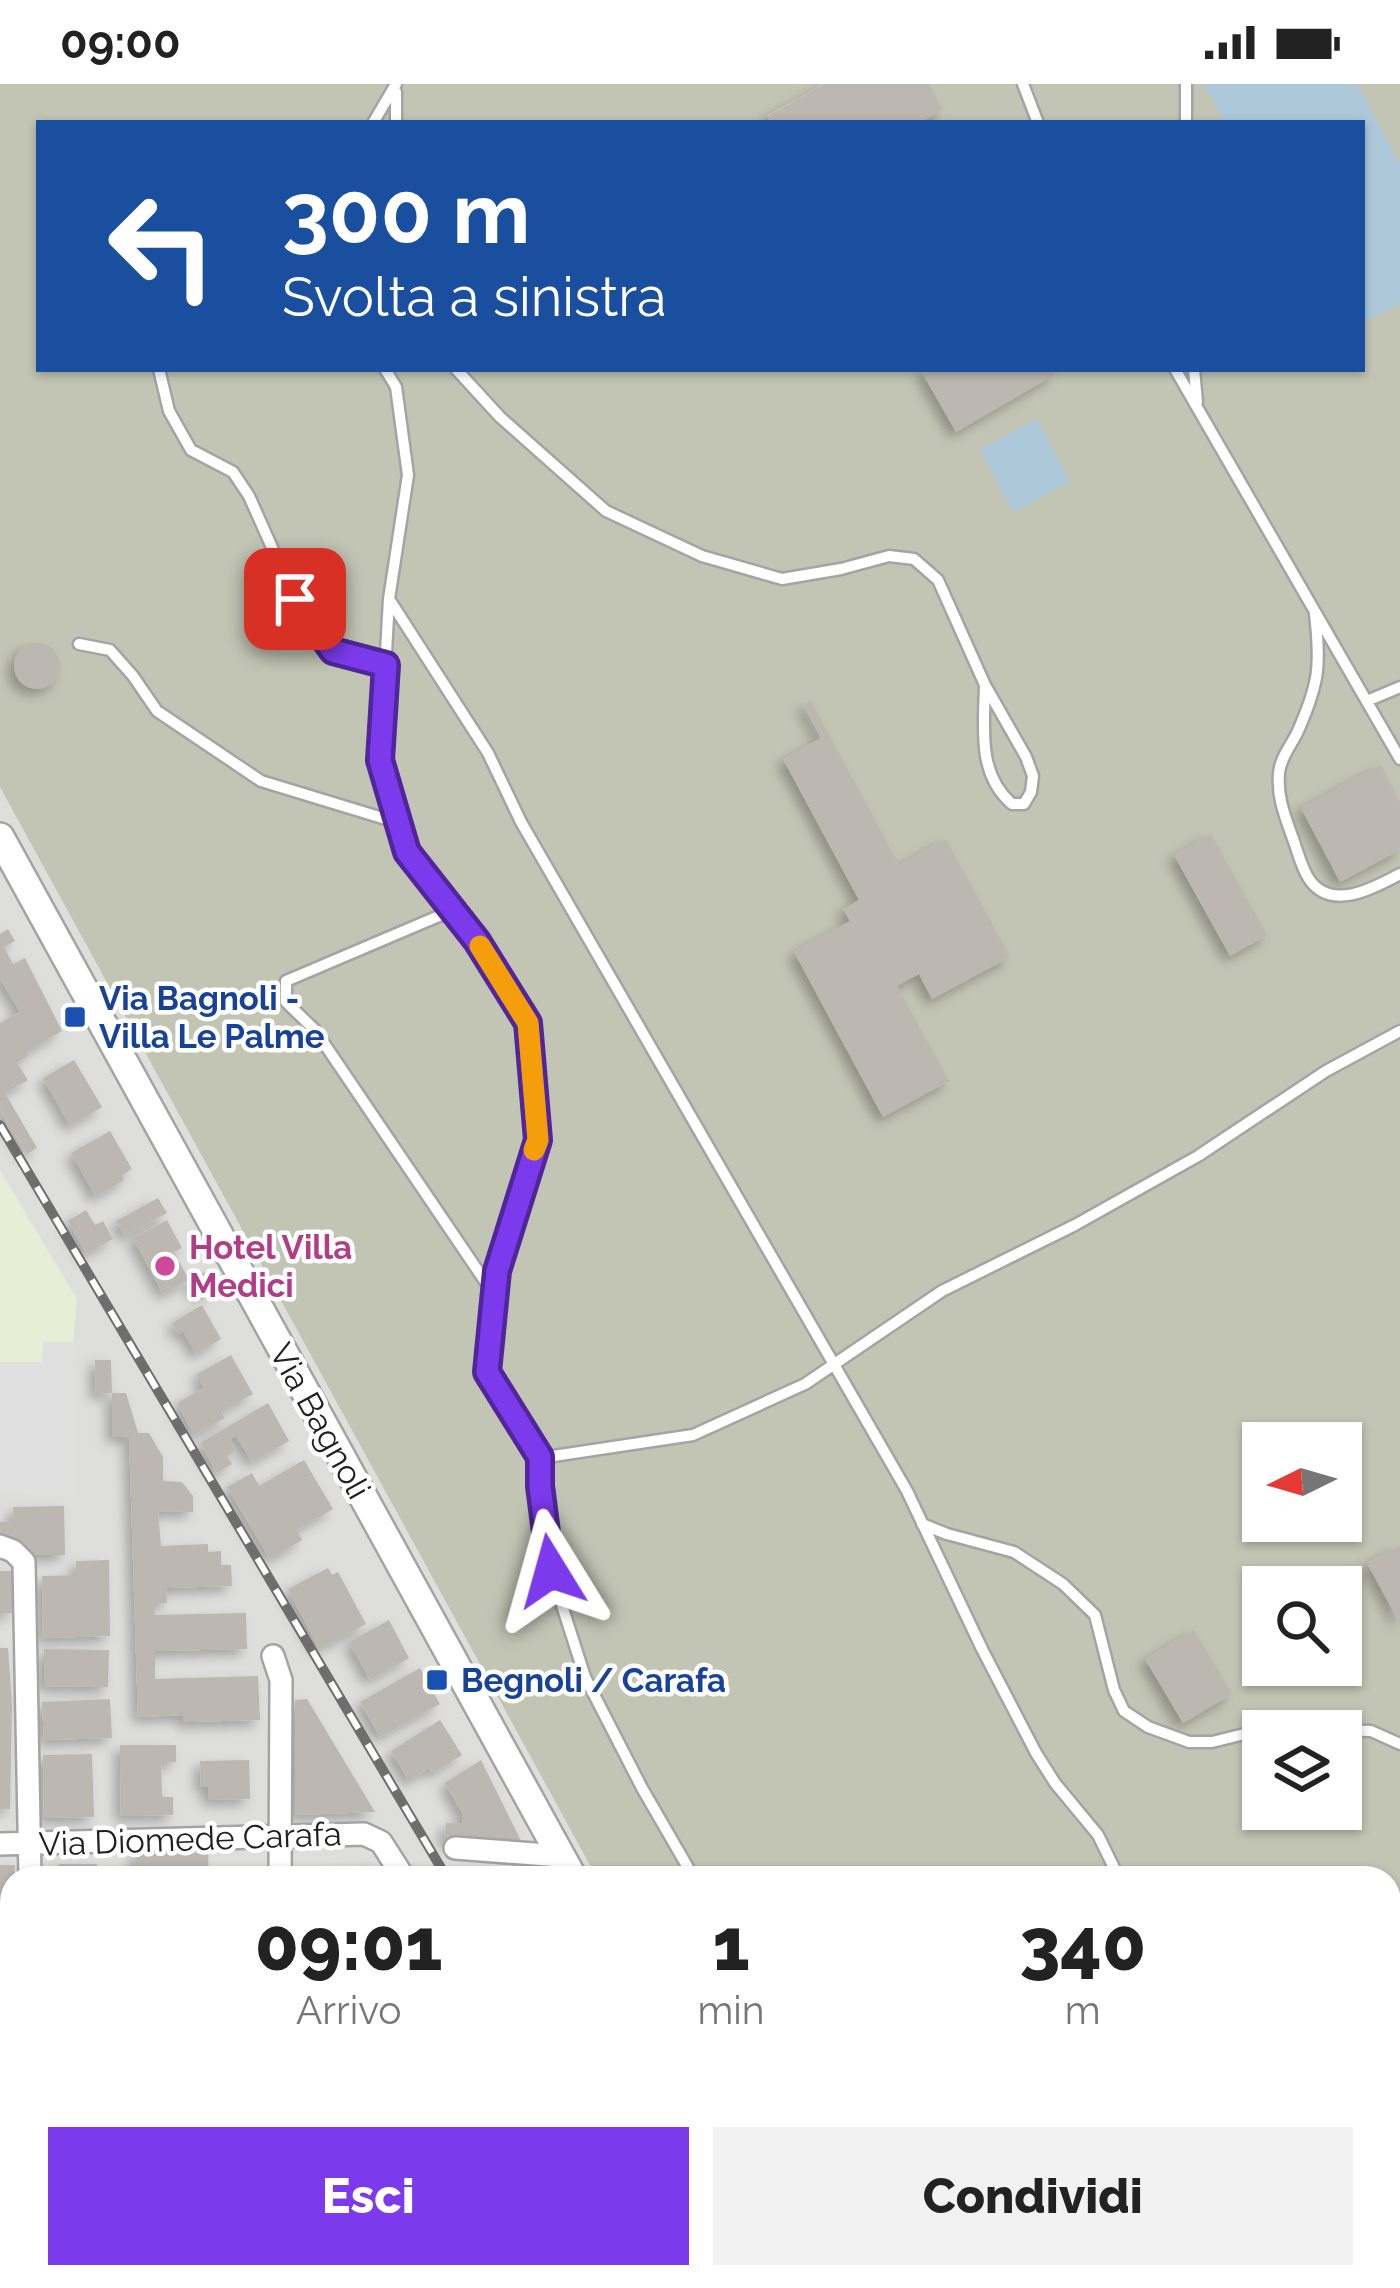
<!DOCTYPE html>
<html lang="it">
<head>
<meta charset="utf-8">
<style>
	:root { --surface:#fff; --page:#f2f2f2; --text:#222; --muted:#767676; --accent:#7c3aed }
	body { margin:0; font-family:Raleway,sans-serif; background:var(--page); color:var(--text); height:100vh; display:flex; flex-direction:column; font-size:45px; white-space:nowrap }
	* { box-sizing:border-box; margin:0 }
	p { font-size:39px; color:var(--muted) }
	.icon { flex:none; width:66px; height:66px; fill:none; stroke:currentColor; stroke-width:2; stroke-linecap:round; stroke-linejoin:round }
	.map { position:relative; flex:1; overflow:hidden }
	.details { position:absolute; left:0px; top:1782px; width:1401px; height:423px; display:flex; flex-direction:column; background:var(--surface); border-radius:36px 36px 0 0; box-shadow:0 3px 9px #0004 }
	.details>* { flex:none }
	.hud { position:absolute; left:36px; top:36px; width:1329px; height:252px; border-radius:0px; box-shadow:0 3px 9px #0004; background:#1a4fa0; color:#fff; overflow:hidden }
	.needle { width:78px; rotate:265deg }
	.fabs { position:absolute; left:1242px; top:1338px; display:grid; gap:24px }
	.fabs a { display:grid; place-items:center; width:120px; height:120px; border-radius:0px; background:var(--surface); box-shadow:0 3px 9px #0004; font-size:60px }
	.pin { position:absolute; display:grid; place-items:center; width:102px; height:102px; color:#fff; margin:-51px; border-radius:24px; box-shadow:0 6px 18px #0006 }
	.me { position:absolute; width:132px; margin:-66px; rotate:352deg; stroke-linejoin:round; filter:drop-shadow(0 0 9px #0008) }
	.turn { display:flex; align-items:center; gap:42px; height:252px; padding:0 48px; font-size:54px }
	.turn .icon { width:156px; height:156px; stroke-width:2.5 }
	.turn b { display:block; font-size:84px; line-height:102px }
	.eta { display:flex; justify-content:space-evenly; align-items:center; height:204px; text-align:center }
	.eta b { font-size:72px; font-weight:800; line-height:84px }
	.button { display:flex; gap:24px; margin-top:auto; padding:24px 48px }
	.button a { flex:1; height:138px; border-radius:0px; background:var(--accent); color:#fff; font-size:48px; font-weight:800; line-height:138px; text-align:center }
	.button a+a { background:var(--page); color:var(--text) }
	.status { display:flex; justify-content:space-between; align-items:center; height:84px; padding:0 60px; background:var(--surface); direction:ltr }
	.status svg { height:33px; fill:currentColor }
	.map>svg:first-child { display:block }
	.residential { fill:#dededd }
	.construction { fill:#c2c4b4; fill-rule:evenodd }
	.farmland { fill:#e8edd5 }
	.parking { fill:#e0e0e0 }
	.water { fill:#adc9d9 }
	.building { fill:#bdb7b1; filter:url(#shadow) }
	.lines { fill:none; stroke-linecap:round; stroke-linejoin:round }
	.service-casing { stroke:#a4a4a4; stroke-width:15 }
	.minor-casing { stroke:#a4a4a4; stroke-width:26 }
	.tertiary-casing { stroke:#a4a4a4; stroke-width:32 }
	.service { stroke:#fff; stroke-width:10 }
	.minor { stroke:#fff; stroke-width:21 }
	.tertiary { stroke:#fff; stroke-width:27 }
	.rail-casing { stroke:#6e6e6e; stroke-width:10 }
	.rail { stroke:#fff; stroke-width:6; stroke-dasharray:18; stroke-linecap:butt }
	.route-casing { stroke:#51269a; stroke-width:30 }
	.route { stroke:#7c3aed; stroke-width:21 }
	.slow { stroke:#f59e0b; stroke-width:21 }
	.transit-dot { fill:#1a4fb4; stroke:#fff; stroke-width:4.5 }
	.hotel-dot { fill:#d1479c; stroke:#fff; stroke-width:4.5 }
	.labels { text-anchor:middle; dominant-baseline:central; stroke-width:9; stroke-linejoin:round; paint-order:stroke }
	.transit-label { font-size:33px; font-weight:bold; fill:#164399; stroke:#fff; text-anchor:start }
	.hotel-label { font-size:33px; font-weight:bold; fill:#b23c85; stroke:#fff; text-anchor:start }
	.street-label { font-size:33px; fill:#202020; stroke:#fff }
</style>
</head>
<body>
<div class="status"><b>09:00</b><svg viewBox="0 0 49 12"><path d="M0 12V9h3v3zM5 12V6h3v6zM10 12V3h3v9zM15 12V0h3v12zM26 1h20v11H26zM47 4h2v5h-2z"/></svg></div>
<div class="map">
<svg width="1400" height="2204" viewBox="0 0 1400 2204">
	<defs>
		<filter id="shadow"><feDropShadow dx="-6" dy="6" stdDeviation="6" flood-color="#0004"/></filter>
	</defs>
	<rect width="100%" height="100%" fill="#f0eee8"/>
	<!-- residential -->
	<path class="residential" d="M 0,698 L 601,1794 L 12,1794 L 12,2193 L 819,2193 L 825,2204 L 0,2204 Z"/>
	<!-- construction -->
	<path class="construction" d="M 0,0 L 824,0 L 768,31 L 771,39 L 39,39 L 39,285 L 1362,285 L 1362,39 L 920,39 L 929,0 L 1400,0 L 1400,2204 L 821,2204 L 814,2193 L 1389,2193 L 1389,1794 L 597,1794 L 0,703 ZM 1263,1359 L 1341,1359 L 1341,1437 L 1263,1437 ZM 1263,1503 L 1341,1503 L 1341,1581 L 1263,1581 ZM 1263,1647 L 1341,1647 L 1341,1725 L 1263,1725 Z"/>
	<!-- farmland -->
	<path class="farmland" d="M 0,1086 L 77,1215 L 73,1258 L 43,1258 L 42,1278 L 0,1278 Z"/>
	<!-- parking -->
	<path class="parking" d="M 43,1258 L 73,1258 L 73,1410 L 0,1409 L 0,1278 L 42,1278 Z"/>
	<!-- water -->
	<path class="water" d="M 1204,0 L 1357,0 L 1400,80 L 1400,219 L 1362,240 L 1362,39 L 1225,39 Z
		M 1037,335 L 1070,398 L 1013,428 L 980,365 Z"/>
	<!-- building -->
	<path class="building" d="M 824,0 L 929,0 L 943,26 L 920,39 L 771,39 L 767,32 Z
		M 920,285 L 1053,285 L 1056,290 L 956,348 Z
		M14 582a23 23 0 1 1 46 0a23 23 0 1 1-46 0Z
		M 811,617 L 899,781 L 946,755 L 1010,873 L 932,915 L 919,890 L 897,902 L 949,997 L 883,1033 L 794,868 L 850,837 L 843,825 L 859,816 L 783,675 L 821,654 L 803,621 Z
		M 1381,681 L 1400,718 L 1400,766 L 1340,798 L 1301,724 Z
		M 1211,750 L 1267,851 L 1230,872 L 1174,771 Z
		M 8,845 L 15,857 L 4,863 L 13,880 L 25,874 L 62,947 L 27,968 L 28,972 L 17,979 L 28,996 L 5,1009 L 37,1064 L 27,1070 L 0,1025 L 0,939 L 20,928 L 0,895 L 0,850 Z
		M 74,976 L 102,1023 L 70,1042 L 43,994 Z
		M 110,1047 L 132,1085 L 122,1091 L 124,1096 L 96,1113 L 71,1069 Z
		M 158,1114 L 167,1129 L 125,1152 L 116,1137 Z
		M 86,1126 L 95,1141 L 103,1137 L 113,1155 L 86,1170 L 68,1137 Z
		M 167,1136 L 182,1164 L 174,1168 L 189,1196 L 163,1210 L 133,1154 Z
		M 209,1186 L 217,1202 L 198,1213 L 189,1197 Z
		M 202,1221 L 221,1255 L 196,1270 L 183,1247 L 178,1250 L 172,1239 Z
		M 231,1271 L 253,1310 L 221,1328 L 225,1334 L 194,1351 L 177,1319 L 204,1304 L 197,1290 Z
		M 95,1276 L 111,1276 L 112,1309 L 96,1310 Z
		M 112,1309 L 126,1309 L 138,1349 L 149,1349 L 163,1373 L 163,1397 L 182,1398 L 193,1412 L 193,1428 L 158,1427 L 161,1462 L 208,1460 L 208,1468 L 221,1467 L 221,1481 L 231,1481 L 232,1502 L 166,1504 L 167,1519 L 154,1520 L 154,1531 L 246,1529 L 247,1565 L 155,1567 L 155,1595 L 258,1592 L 260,1636 L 183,1638 L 183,1631 L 138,1633 L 129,1352 L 112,1353 Z
		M 268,1319 L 289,1357 L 252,1378 L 236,1352 L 230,1355 L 236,1366 L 227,1372 L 232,1380 L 217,1389 L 200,1359 Z
		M 304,1376 L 333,1425 L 297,1446 L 302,1456 L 270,1475 L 227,1403 L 252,1389 L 259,1402 Z
		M 64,1422 L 65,1471 L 22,1471 L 21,1460 L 6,1460 L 6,1452 L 0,1452 L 0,1438 L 14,1437 L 13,1423 Z
		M 1400,1461 L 1400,1540 L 1367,1479 Z
		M 109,1476 L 110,1552 L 43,1554 L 42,1492 L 76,1491 L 76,1477 Z
		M 328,1484 L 332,1491 L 338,1488 L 366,1540 L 319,1565 L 288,1505 Z
		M 0,1487 L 12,1487 L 12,1529 L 0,1529 Z
		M 389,1536 L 409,1574 L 370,1596 L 349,1558 Z
		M 1194,1546 L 1232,1610 L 1183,1639 L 1145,1575 Z
		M 0,1564 L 8,1564 L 12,1620 L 10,1725 L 0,1725 Z
		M 44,1565 L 109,1566 L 108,1603 L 44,1602 Z
		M 420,1584 L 440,1620 L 380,1653 L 360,1618 Z
		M 110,1615 L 112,1654 L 44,1656 L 42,1618 Z
		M 307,1615 L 375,1728 L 295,1731 L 295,1616 Z
		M 440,1636 L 462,1671 L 433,1689 L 429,1684 L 409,1697 L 391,1667 Z
		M 120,1661 L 176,1661 L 176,1678 L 161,1679 L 162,1713 L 173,1713 L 173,1731 L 121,1732 Z
		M 92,1670 L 94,1733 L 44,1734 L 43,1671 Z
		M 249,1676 L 250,1715 L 208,1716 L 208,1702 L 201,1703 L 200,1677 Z
		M 481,1676 L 524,1763 L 444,1758 L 446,1739 L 462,1739 L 462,1729 L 445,1699 Z
		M 135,1768 L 208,1769 L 209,1794 L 134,1794 Z
		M 535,1779 L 543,1794 L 501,1794 L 498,1789 L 515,1780 L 520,1788 Z
		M 59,1780 L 97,1780 L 98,1794 L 59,1794 Z
		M 0,1781 L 15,1781 L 12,1826 L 0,1827 Z
		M 376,1782 L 387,1794 L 335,1794 L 335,1786 Z
		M 0,1836 L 12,1836 L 12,1888 L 0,1888 Z
		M 10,1909 L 11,1954 L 0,1954 L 0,1910 Z
		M 0,1975 L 10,1975 L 12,2012 L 0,2012 Z
		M 0,2057 L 8,2057 L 10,2120 L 0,2120 Z
		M 0,2159 L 12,2159 L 12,2191 L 0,2190 Z
		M 120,2193 L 225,2193 L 225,2204 L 120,2201 Z
		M 307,2193 L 427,2193 L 427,2204 L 308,2204 Z
		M 442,2193 L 486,2193 L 486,2204 L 442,2204 Z
		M 591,2193 L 739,2193 L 715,2204 L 592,2204 Z"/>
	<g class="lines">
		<defs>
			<path id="service" d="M 1023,0 L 1038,39
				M 1186,0 L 1186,39
				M 396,8 L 396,39
				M 373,39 L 396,0
				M 159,285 L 169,327 L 191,366 L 233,388 L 249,412 L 295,515 L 333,567 L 385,581
				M 385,285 L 396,303 L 408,391 L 389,515 L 380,676 L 407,768 L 477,857 L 528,939 L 538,1056 L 497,1187 L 487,1289 L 540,1374 L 693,1351 L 805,1300 L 942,1207 L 1075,1141 L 1198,1072 L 1326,987 L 1400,947
				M 456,285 L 500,333 L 606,427 L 702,472 L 782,495 L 841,485 L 889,472 L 914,475 L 938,496 L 985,601 L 1026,673 L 1033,692 L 1031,708 L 1024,720 L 1012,720 C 977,690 984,643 985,601
				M 1175,285 L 1400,675
				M 1194,285 L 1197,318
				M 391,518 L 488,669 L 521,738 L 907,1407 L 982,1565 L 1036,1669 L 1055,1699 L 1098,1751 L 1119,1794
				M 1315,530 C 1321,582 1319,599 1298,647 C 1292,660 1280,674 1279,689 C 1277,712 1284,730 1292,752 C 1297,765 1301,783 1309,795 C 1331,828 1374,804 1400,790
				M 79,560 L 110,566 L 133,592 L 157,627 L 261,697 L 399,739
				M 1367,617 L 1400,603
				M 453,826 L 286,897 L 286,918 L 315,946 L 495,1212
				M 540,1374 L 540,1403 L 551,1487 L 585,1593 L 642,1704 L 694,1794
				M 922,1440 L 947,1450 L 1014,1468 L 1063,1500 L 1095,1531 L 1114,1606 L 1124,1627 L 1148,1643 L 1189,1658 L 1212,1658 L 1269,1644 L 1371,1647 L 1400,1660
				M 1389,2103 L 1400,2117
				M 1389,2145 L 1400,2161
				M 920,2193 L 925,2204
				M 1361,2193 L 1373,2204"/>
			<path id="minor" d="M 0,1462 L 13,1467 L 24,1478 L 30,1794
				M 273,1572 L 281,1596 L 280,1794
				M 0,1760 L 364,1750 L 381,1758 L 404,1794
				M 455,1764 L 561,1772
				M 0,2030 L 12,2030
				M 0,2136 L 12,2135
				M 282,2193 L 282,2204
				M 510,2193 L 510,2204
				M 31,2204 L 31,2193"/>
			<path id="tertiary" d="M 0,753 L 573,1794
				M 788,2193 L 794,2204"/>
		</defs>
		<!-- service casing -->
		<use href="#service" class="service-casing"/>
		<!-- minor casing -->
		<use href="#minor" class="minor-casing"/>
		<!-- tertiary casing -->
		<use href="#tertiary" class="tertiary-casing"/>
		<!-- service -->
		<use href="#service" class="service"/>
		<!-- minor -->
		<use href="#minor" class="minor"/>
		<!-- tertiary -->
		<use href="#tertiary" class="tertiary"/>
		<defs>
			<path id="rail" d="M 0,1041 L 447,1794
				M 566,2193 L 567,2204"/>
		</defs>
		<!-- rail casing -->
		<use href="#rail" class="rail-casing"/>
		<!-- rail -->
		<use href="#rail" class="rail"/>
	</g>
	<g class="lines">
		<defs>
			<path id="route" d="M 295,515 L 333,567 L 386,581 L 380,676 L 407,768 L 477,857 L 528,939 L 538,1056 L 497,1187 L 487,1288 L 540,1373 L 540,1402 L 551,1487"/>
		</defs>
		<!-- route casing -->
		<use href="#route" class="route-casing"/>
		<!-- route -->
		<use href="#route" class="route"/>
		<!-- slow -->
		<path class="slow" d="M 480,862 L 528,939 L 538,1056 L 534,1066"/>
	</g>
	<!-- markers -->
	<g class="transit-dot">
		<rect x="63" y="921" width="24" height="24" rx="6"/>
		<rect x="425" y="1584" width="24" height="24" rx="6"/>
	</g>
	<circle class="hotel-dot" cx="165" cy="1182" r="12"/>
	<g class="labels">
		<!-- transit labels -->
		<g class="transit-label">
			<text x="99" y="914">Via Bagnoli -<tspan x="99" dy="38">Villa Le Palme</tspan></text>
			<text x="461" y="1596">Begnoli / Carafa</text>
		</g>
		<!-- hotel labels -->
		<g class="hotel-label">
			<text x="189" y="1163">Hotel Villa<tspan x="189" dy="38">Medici</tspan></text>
		</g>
		<!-- street labels -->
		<g class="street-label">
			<text transform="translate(320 1337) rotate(61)">Via Bagnoli</text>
			<text transform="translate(190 1755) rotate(-2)">Via Diomede Carafa</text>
		</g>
	</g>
</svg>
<div class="fabs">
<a><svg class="needle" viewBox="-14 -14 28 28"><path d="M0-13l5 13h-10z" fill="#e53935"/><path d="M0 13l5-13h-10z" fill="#767676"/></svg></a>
<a><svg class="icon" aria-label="search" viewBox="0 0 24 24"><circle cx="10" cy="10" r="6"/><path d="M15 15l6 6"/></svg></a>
<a><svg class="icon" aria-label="layers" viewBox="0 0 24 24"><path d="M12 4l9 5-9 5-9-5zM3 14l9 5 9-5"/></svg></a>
</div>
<div class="pin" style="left:295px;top:515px;background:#d93025"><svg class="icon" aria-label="arrive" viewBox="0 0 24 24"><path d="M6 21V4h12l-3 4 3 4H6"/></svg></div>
<svg class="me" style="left:551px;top:1487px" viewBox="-20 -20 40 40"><path d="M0-17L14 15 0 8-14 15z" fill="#7c3aed" stroke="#fff" stroke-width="4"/></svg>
<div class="hud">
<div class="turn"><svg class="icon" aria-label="left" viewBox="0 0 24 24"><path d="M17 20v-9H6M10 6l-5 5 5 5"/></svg><div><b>300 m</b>Svolta a sinistra</div></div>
</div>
<section class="details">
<div class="eta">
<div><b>09:01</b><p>Arrivo</p></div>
<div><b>1</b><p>min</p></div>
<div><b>340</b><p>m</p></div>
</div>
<div class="button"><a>Esci</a><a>Condividi</a></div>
</section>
</div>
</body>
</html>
